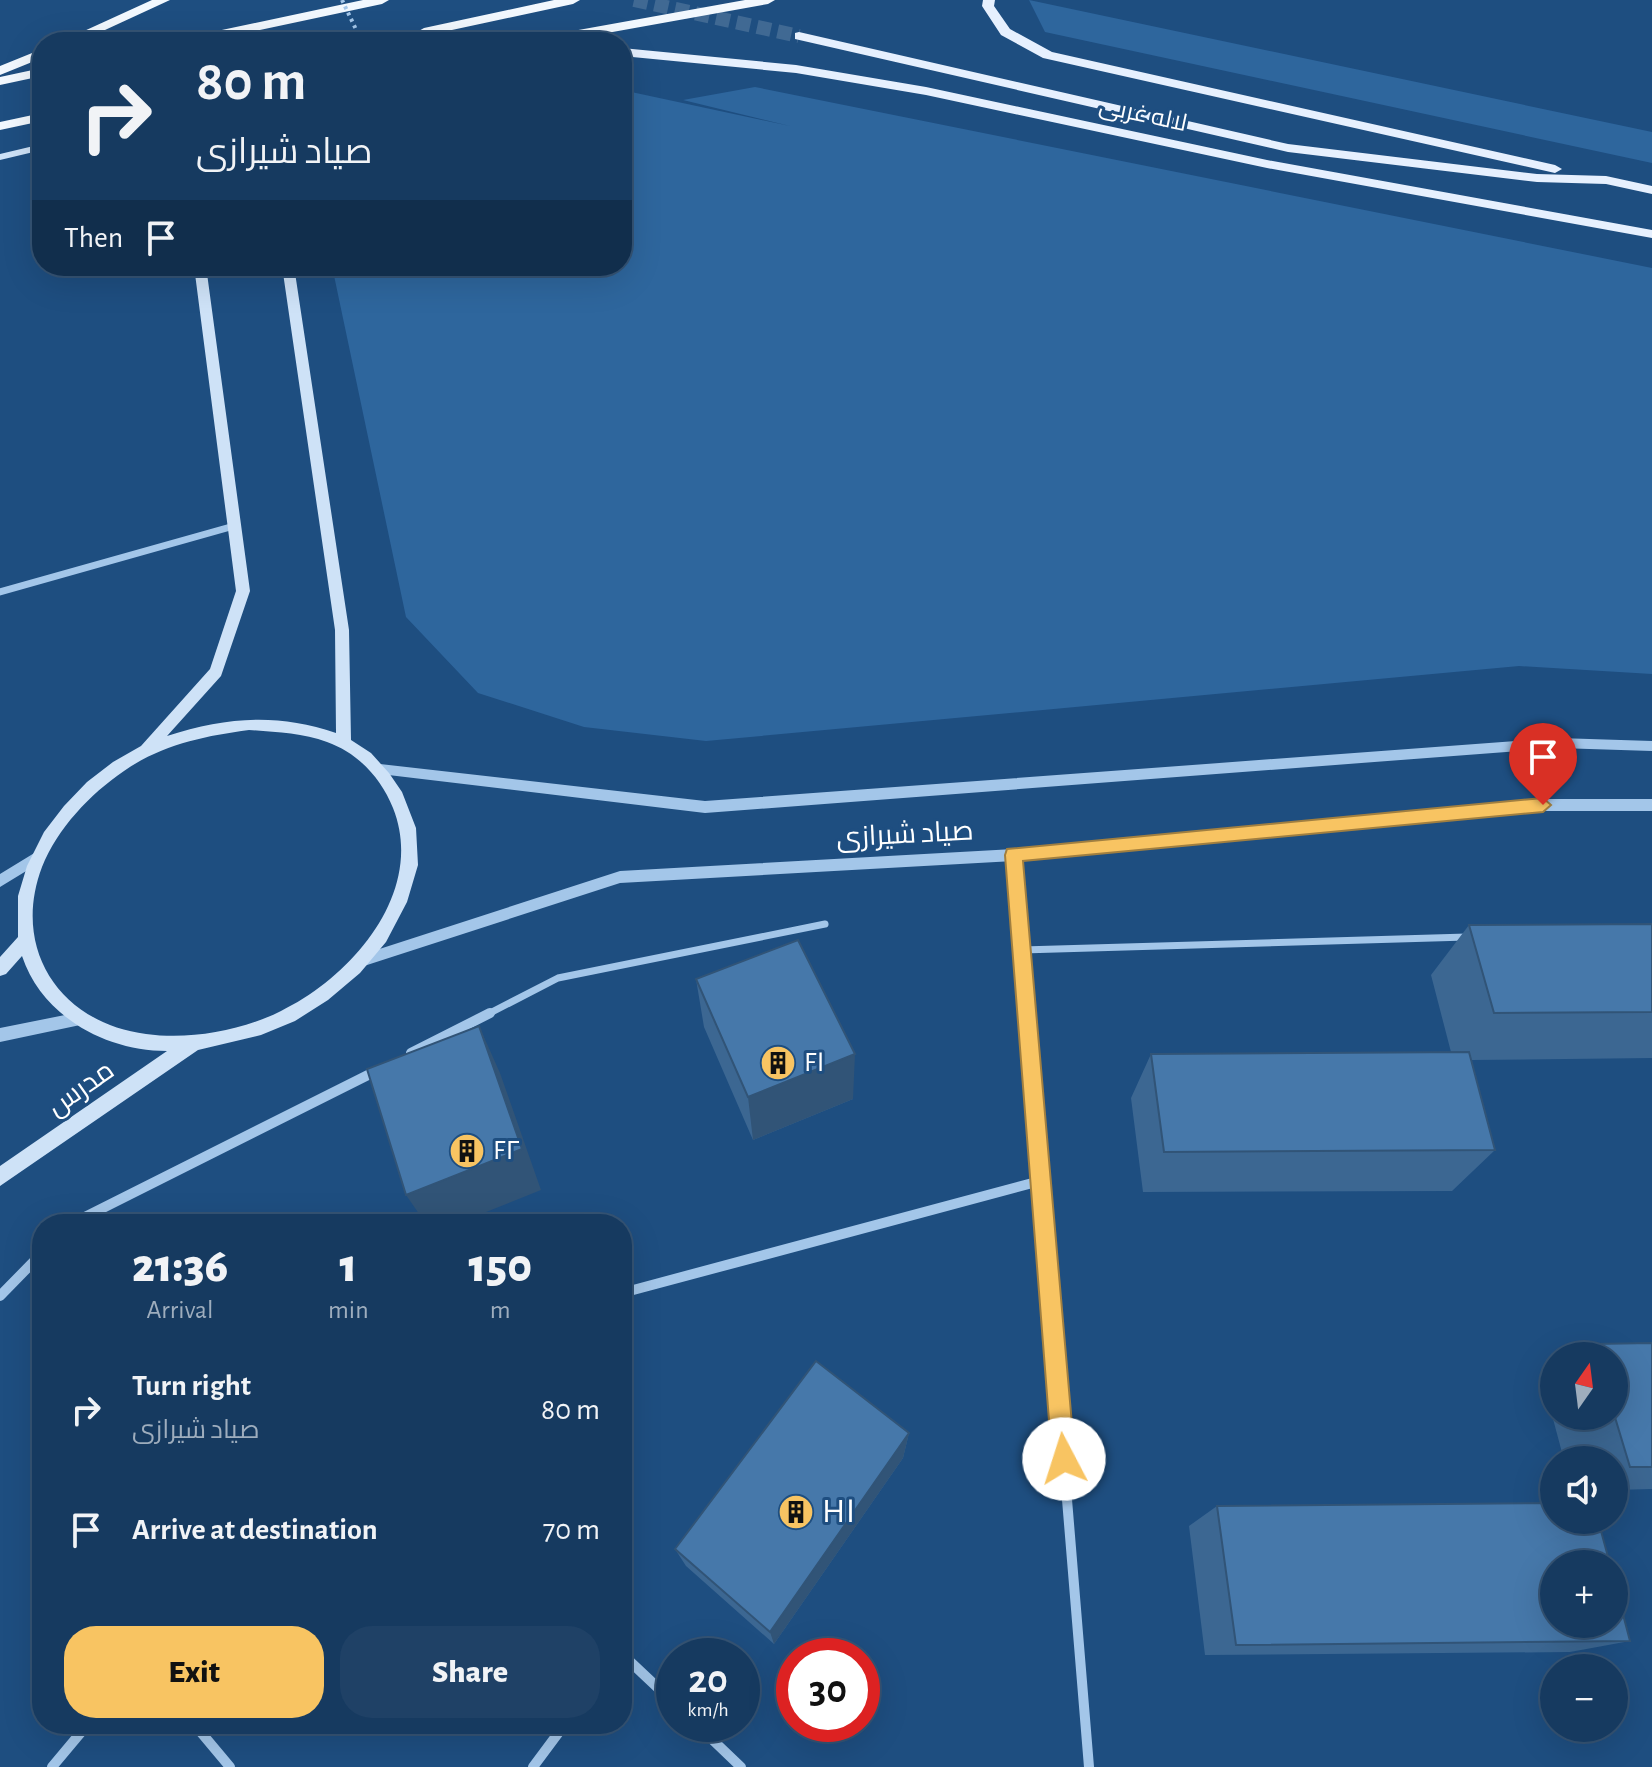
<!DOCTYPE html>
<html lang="en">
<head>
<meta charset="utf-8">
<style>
	:root { --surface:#163a60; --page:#1f4166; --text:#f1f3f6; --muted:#9eadbd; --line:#355475; --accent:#f8c462 }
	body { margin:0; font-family:"Alegreya Sans",Cairo,sans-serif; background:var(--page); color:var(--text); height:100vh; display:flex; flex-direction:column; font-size:30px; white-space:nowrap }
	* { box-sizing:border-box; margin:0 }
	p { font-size:26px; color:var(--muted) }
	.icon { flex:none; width:44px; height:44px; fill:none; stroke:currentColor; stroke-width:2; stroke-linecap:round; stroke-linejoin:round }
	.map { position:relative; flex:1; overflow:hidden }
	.details { position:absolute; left:32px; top:1214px; width:600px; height:520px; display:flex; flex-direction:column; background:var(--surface); border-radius:32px; box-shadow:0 8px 32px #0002,0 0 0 2px var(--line) }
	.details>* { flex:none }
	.banner { position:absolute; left:32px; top:32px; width:600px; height:244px; border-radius:32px; box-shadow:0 8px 32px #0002,0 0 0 2px var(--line); background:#163a60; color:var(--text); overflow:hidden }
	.needle { width:52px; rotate:14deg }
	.tools { position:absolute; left:1540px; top:1342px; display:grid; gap:16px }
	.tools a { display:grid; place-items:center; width:88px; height:88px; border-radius:50%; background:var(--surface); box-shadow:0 8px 32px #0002,0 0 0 2px var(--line); font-size:40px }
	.speed { position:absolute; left:656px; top:1638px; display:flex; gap:16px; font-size:40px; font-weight:700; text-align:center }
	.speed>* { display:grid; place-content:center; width:104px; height:104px; border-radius:50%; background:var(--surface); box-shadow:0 8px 32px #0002,0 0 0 2px var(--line); line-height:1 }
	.speed small { font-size:20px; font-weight:400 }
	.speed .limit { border:12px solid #d22; background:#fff; color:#111 }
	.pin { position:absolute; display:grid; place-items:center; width:68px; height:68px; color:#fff; margin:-82px -34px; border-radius:50% 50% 50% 0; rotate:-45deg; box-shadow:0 0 8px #0007 }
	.pin .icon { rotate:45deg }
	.me { position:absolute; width:88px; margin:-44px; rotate:355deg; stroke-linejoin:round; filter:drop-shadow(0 0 6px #0008) }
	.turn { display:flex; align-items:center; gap:28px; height:168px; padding:0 32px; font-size:36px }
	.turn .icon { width:104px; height:104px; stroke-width:2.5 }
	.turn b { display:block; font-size:56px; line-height:68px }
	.then { display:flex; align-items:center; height:76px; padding:0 32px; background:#0003; gap:16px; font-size:30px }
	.eta { display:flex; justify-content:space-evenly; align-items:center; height:136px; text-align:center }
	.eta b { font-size:48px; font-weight:800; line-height:56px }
	.cta { display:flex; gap:16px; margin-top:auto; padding:16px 32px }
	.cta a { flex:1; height:92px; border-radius:32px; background:var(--accent); color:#111; font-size:32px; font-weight:800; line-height:92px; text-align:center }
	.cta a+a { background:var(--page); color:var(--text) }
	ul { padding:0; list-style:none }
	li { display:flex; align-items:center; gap:24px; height:120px; padding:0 32px }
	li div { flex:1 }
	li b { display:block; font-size:30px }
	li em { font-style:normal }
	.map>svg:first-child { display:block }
	.green { fill:#2e669d }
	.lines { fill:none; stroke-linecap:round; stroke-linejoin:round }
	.primary-tunnel { stroke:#406993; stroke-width:14; stroke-dasharray:14 7; stroke-linecap:butt }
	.minor-far1 { stroke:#a3c6e9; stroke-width:7 }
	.minor { stroke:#a3c6e9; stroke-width:10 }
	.tertiary { fill:#a3c6e9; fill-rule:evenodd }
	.secondary { fill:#cee2f7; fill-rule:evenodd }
	.primary { fill:#e6f0fe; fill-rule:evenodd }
	.trunk { fill:#f2f8fe; fill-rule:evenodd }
	.path-bridge { stroke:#a3c6e9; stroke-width:4; stroke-dasharray:3 4; stroke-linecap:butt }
	.wall { fill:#3c6792 }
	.shaded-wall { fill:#315477 }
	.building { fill:#4678aa; stroke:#315477; stroke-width:2 }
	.route { fill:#f8c462; stroke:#a17f40; stroke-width:2 }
	.labels { text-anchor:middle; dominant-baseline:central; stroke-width:6; stroke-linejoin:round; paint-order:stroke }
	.far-street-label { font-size:24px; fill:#fff; stroke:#1e4e80 }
	.street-label { font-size:28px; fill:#fff; stroke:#1e4e80 }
	.poi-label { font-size:28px; fill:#fff; stroke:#1e4e80; text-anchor:start }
	.near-poi-label { font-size:34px; fill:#fff; stroke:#1e4e80; text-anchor:start }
</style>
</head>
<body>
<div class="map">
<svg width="1652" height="1767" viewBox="0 0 1652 1767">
	<rect width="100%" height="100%" fill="#1e4e80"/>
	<!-- green -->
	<path class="green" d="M 1029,0 L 1652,132 L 1652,163 L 1045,32 Z
		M 755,87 L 1652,268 L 1652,674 L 1519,666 L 706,741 L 584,727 L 478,693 L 406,617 L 332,266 L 622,266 L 622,90 L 790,126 L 683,100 Z"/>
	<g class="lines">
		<!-- primary-tunnel -->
		<path class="primary-tunnel" d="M 634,0 L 799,36"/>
		<!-- minor-far1 -->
		<path class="minor-far1" d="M 0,592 L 234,526
			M 1014,855 L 1027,1015
			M 1022,950 L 1467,937
			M 486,1015 L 558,978 L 825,924"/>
		<!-- minor -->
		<path class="minor" d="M 1027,1013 L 1089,1767
			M 411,1053 L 490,1013
			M 71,1224 L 378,1070
			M 622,1293 L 1040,1181
			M 0,1296 L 42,1253
			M 622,1654 L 674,1703
			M 194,1724 L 230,1767
			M 696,1724 L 741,1767
			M 52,1767 L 88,1724
			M 533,1767 L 565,1724"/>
		<!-- tertiary -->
		<path class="tertiary" d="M 1558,738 L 1652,741 L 1652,751 L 1558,748 L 705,813 L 380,774 L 373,769 L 380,764 L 705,801 Z
			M 1543,799 L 1652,799 L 1652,811 L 1543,811 L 1014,861 L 620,883 L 364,966 L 359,964 L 357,960 L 359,956 L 364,954 L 620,871 L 1014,849 Z
			M 36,852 L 41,854 L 43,858 L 41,862 L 0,887 L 0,874 Z
			M 80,1012 L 85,1014 L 87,1019 L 85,1024 L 0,1042 L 0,1028 Z"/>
		<!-- secondary -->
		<path class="secondary" d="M 42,144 L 42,150 L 0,160 L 0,154 Z
			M 194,266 L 206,266 L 250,591 L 221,676 L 167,736 C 226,717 277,713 336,733 L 335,630 L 282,266 L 294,266 L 349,630 L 351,740 L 371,753 L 389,773 L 402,792 L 416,828 L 418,865 L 407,902 L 386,942 L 360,973 L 328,1000 L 295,1021 L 261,1035 L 198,1050 L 0,1186 L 0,1166 L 167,1051 C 105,1051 42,1016 22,956 L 6,974 L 0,976 L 0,957 L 18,937 L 18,896 L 27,866 L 44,832 L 64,806 L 87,782 L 113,762 L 141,746 L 210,669 L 236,591 ZM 249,730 C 275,732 302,733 327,742 C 358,753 381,778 393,808 C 426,891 353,976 281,1011 C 241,1031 190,1040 146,1034 C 60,1023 11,949 42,867 C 57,829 90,794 124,771 C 161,745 204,736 249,730 Z"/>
		<!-- primary -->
		<path class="primary" d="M 983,0 L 995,0 L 994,6 L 1010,29 L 1052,52 L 1555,165 L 1562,169 L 1555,173 L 1043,58 L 1001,35 L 982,6 Z
			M 799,32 L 1288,144 L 1537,174 L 1606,176 L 1652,186 L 1652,194 L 1606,184 L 1537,182 L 1288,152 L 795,39 L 795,33 Z
			M 622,48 L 796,65 L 926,87 L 1267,160 L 1652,230 L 1652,238 L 1267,168 L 926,95 L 796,73 L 622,56 Z"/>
		<!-- trunk -->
		<path class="trunk" d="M 152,0 L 170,0 L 79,42 L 60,42 Z
			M 363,0 L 389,0 L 382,4 L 204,42 L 177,42 L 184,38 Z
			M 554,0 L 580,0 L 573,4 L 424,36 L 417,32 L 424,28 Z
			M 745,0 L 775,0 L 768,4 L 557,42 L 375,42 L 382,38 L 534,38 Z
			M 42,49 L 42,58 L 0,75 L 0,66 Z
			M 42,68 L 42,76 L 0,85 L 0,77 Z
			M 42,113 L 42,121 L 0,130 L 0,122 Z"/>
		<!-- path-bridge -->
		<path class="path-bridge" d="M 342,0 L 362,42"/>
	</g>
	<!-- wall -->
	<path class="wall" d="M 1652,924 L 1652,1058 L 1471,1060 L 1495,1150 L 1452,1191 L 1143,1192 L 1131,1098 L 1151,1054 L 1451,1052 L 1431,975 L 1469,925 Z
		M 696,979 L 853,1099 L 753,1140 L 704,1027 Z
		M 1652,1343 L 1652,1489 L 1614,1490 L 1614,1460 L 1564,1460 L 1541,1374 L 1554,1366 L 1554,1416 L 1614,1416 L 1614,1356 L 1572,1356 L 1593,1344 Z
		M 909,1433 L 903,1458 L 774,1644 L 686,1566 L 675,1549 Z
		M 1217,1506 L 1630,1641 L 1570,1652 L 1205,1655 L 1189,1526 Z"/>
	<!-- shaded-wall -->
	<path class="shaded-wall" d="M 479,1026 L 500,1073 L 541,1190 L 456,1224 L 426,1224 L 406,1195 Z
		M 855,1054 L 853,1099 L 753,1140 L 748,1097 Z
		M 909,1433 L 903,1458 L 774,1644 L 770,1632 Z
		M 330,1724 L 372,1724 L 367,1730 L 329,1726 Z"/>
	<!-- building -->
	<path class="building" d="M 1652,924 L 1652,1012 L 1494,1013 L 1469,925 Z
		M 798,940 L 855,1054 L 748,1097 L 696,979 Z
		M 479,1026 L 522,1149 L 406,1195 L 367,1069 Z
		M 1469,1052 L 1495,1150 L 1164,1152 L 1151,1054 Z
		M 1652,1343 L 1652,1467 L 1630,1467 L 1614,1414 L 1614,1356 L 1597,1356 L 1593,1344 Z
		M 816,1361 L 909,1433 L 770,1632 L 675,1549 Z
		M 1554,1503 L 1554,1520 L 1598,1520 L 1610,1564 L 1554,1564 L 1554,1624 L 1614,1624 L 1614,1580 L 1630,1641 L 1236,1645 L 1217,1506 Z"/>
	<!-- route -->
	<path class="route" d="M 1543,798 L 1551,805 L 1543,812 L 1023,861 L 1075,1459 L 1072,1467 L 1064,1470 L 1056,1467 L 1052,1459 L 1005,855 L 1007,849 Z"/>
	<!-- icons -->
	<defs>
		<symbol id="building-disc" viewBox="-11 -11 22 22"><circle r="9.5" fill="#f8c462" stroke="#1e4e80"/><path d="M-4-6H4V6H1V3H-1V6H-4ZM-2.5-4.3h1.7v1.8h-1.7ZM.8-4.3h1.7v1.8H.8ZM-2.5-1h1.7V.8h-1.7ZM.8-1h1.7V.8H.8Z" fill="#111"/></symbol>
	</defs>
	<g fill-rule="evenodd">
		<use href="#building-disc" x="758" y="1043" width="40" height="40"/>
		<use href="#building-disc" x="447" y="1131" width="40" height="40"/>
		<use href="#building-disc" x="776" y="1492" width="40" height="40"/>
	</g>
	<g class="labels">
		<!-- far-street labels -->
		<g class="far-street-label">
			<text transform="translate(1143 115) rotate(12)">لاله غربی</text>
		</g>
		<!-- street labels -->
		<g class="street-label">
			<text transform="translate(905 835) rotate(-3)">صیاد شیرازی</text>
			<text transform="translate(81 1089) rotate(-35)">مدرس</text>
		</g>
		<!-- poi labels -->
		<g class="poi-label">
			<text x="804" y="1063">F۱</text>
			<text x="493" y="1151">F۲</text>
		</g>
		<!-- near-poi labels -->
		<g class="near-poi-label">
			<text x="822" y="1512">H۱</text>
		</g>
	</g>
</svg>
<div class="tools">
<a><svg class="needle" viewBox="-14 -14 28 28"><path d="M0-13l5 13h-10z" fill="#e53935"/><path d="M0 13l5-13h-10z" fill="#9eadbd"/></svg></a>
<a><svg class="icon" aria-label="sound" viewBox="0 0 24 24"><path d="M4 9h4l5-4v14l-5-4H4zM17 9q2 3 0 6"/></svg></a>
<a>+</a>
<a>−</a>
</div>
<div class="speed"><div>20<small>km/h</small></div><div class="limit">30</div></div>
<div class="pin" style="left:1543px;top:805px;background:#d93025"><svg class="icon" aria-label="arrive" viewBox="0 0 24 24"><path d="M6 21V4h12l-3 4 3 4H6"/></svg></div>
<svg class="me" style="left:1064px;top:1459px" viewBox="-20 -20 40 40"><circle r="19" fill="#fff"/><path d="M0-13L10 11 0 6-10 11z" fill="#f8c462"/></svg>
<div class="banner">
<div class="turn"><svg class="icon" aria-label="right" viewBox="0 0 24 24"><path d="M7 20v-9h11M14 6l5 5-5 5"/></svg><div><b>80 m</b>صیاد شیرازی</div></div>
<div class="then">Then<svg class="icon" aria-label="arrive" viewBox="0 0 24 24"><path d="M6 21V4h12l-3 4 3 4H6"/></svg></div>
</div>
<section class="details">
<div class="eta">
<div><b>21:36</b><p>Arrival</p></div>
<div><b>1</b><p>min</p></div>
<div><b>150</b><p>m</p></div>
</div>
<ul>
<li><svg class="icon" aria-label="right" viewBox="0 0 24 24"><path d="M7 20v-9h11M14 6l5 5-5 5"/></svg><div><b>Turn right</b><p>صیاد شیرازی</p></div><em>80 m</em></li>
<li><svg class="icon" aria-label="arrive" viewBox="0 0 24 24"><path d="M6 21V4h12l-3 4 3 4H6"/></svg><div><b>Arrive at destination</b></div><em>70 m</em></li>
</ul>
<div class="cta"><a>Exit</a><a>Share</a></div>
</section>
</div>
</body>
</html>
